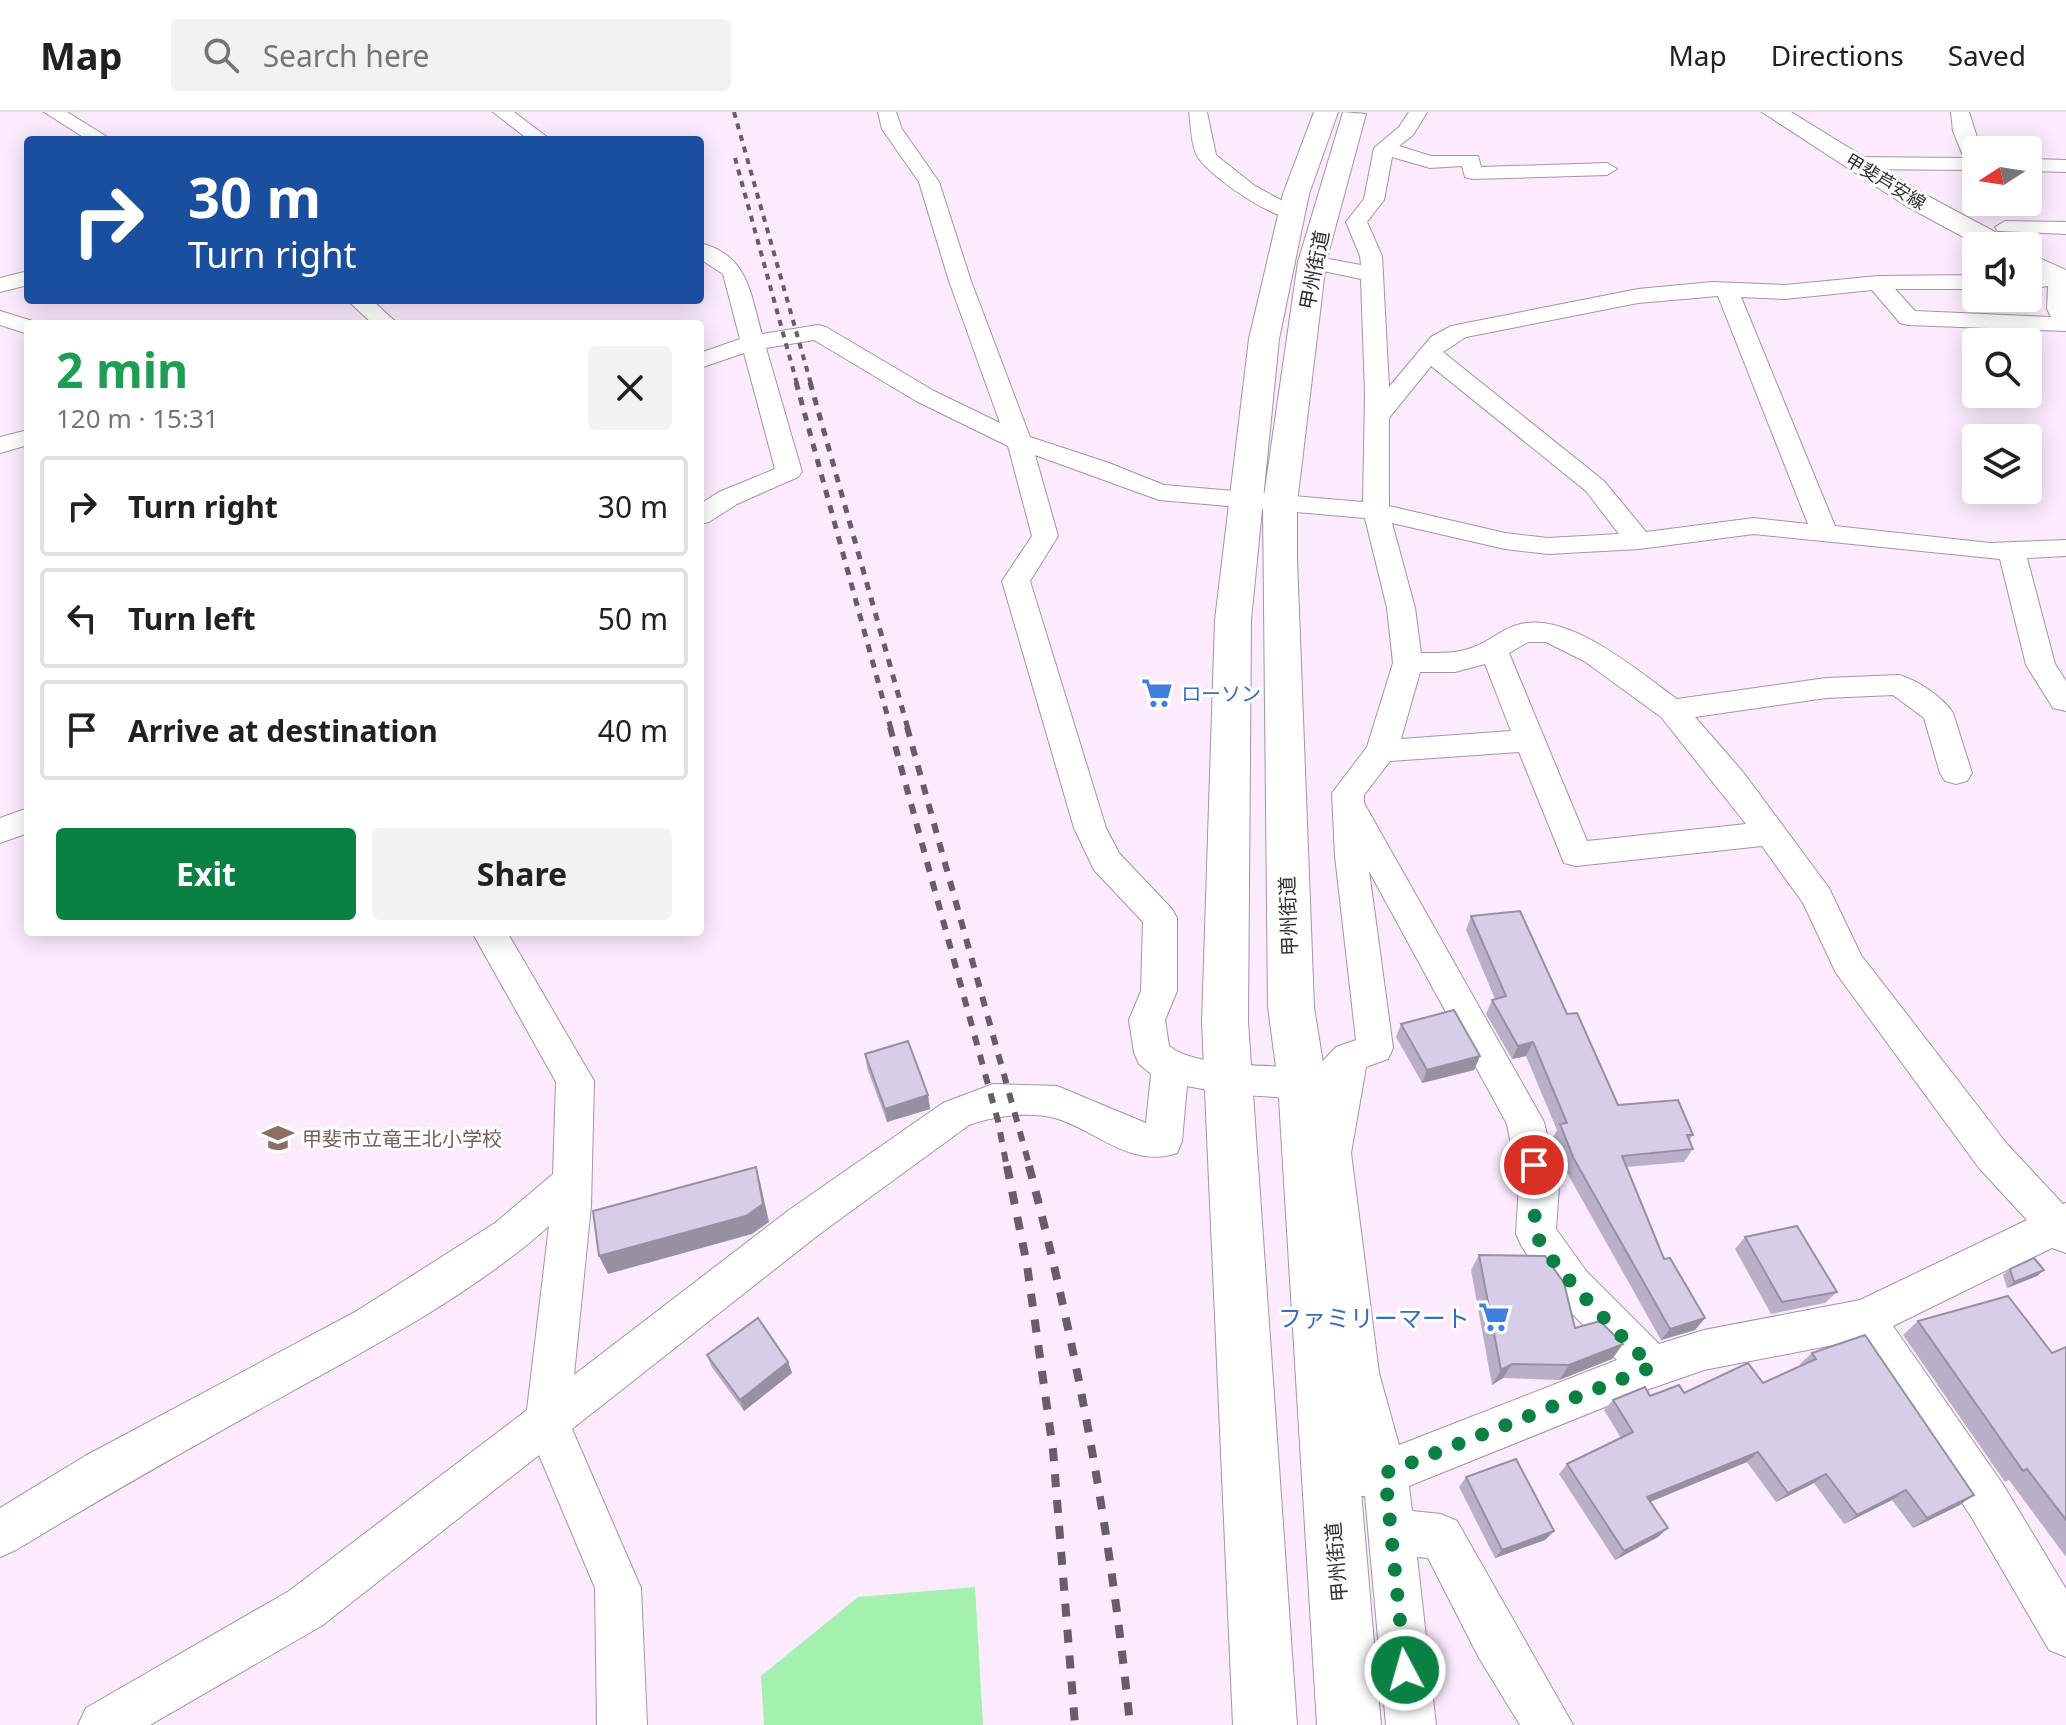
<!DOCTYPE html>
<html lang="en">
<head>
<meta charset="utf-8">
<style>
	:root { --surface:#fff; --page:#f2f2f2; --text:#202124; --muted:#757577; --line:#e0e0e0; --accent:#0b8043 }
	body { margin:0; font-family:"Noto Sans","Noto Sans JP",sans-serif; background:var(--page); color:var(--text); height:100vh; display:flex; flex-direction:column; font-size:30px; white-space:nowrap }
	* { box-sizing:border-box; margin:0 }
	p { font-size:26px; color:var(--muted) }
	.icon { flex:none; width:44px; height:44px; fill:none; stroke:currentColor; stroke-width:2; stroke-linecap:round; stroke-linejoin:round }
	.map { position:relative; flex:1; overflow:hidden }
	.panel { position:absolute; left:24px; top:208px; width:680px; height:616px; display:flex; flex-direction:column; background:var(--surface); border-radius:8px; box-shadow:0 4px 20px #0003 }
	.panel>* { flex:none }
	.guide { position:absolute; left:24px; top:24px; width:680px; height:168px; border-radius:8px; box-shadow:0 4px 20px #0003; background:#1a4fa0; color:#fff; overflow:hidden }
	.needle { width:52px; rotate:258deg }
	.controls { position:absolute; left:1962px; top:24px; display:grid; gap:16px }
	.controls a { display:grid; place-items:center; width:80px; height:80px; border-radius:8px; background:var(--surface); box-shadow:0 4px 20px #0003; font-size:40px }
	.pin { position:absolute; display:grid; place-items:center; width:68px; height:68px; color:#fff; margin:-34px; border:4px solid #fff; border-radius:50%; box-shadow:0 2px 8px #0007 }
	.me { position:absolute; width:88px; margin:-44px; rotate:354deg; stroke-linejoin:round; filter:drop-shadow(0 0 6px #0008) }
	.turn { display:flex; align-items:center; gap:28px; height:168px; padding:0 32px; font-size:36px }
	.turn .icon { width:104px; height:104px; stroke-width:2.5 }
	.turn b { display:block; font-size:56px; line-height:68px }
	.round { display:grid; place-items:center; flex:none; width:84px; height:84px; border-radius:8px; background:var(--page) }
	.overview { display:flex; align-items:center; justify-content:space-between; height:136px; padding:0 32px }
	h1 { font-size:48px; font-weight:700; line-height:60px; color:#1e9e55 }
	.primary-button { display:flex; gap:16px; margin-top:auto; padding:16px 32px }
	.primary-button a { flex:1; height:92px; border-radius:8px; background:var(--accent); color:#fff; font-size:32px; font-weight:700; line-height:92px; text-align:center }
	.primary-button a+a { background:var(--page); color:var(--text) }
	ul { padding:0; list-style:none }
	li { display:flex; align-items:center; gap:24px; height:100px; margin:0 16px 12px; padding:0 16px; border:4px solid var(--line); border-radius:8px }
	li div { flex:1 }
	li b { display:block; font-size:30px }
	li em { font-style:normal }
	header { display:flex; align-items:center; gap:48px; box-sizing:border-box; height:112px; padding:0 40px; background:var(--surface); border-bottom:2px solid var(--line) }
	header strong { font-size:38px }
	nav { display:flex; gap:44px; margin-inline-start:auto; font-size:28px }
	.search { width:560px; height:72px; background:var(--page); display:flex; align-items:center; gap:20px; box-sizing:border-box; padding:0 28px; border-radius:8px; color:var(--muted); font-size:30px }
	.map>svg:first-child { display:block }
	.green { fill:#a4f0ae }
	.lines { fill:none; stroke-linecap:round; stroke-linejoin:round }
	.street-casing { stroke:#a692a7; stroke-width:2 }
	.primary-casing { stroke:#a692a7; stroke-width:2 }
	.highway-casing { stroke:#a692a7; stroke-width:2 }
	.street { fill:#fff; fill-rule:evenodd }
	.primary { fill:#fff; fill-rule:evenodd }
	.highway { fill:#fff; fill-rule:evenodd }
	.rail-far3 { stroke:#675c68; stroke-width:4; stroke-dasharray:6 6; stroke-linecap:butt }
	.rail-far2 { stroke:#675c68; stroke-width:5; stroke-dasharray:8 8; stroke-linecap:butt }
	.rail-far1 { stroke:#675c68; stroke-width:6; stroke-dasharray:10 10; stroke-linecap:butt }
	.rail { stroke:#675c68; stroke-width:8; stroke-dasharray:13 13; stroke-linecap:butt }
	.wall { fill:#b9b0c7 }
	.shaded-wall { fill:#9690a2 }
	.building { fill:#d7cde7; stroke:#9690a2; stroke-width:2 }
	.route { stroke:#0b8043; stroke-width:14; stroke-dasharray:0 25.2 }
	.labels { text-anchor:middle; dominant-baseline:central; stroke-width:6; stroke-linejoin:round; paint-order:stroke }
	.far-street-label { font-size:18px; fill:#352c35; stroke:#fff }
	.street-label { font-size:20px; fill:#352c35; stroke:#fff }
	.shop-label { font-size:20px; fill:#366cbe; stroke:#fff; text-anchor:start }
	.education-label { font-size:20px; fill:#785e54; stroke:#fff; text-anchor:start }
	.near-shop-label { font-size:24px; fill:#366cbe; stroke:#fff; text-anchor:end }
</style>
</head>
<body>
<header>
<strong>Map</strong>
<div class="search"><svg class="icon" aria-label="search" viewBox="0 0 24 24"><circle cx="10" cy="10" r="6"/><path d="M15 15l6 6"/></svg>Search here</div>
<nav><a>Map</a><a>Directions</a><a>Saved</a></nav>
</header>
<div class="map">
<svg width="2066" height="1613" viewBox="0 0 2066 1613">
	<rect width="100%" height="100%" fill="#fcebfe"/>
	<!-- green -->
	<path class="green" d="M 975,1475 L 983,1613 L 764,1613 L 761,1564 L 858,1485 Z"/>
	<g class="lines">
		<defs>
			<path id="street" d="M 44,0 L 67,0 L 112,28 L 88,28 Z
				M 493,0 L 514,0 L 551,28 L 529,28 Z
				M 878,0 L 896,0 L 902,17 L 939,70 L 971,169 L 1030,325 L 1109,351 L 1164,373 L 1363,390 L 1365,282 L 1361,167 L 1304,155 L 1301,150 L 1312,144 L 1361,153 L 1360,144 L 1346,110 L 1364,87 L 1374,36 L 1399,15 L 1409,0 L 1427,0 L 1413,23 L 1399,34 L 1431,44 L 1478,44 L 1481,55 L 1607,51 L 1617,57 L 1607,63 L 1472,67 L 1465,65 L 1462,54 L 1430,56 L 1392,45 L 1384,88 L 1367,110 L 1382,144 L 1389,275 L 1431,225 L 1451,214 L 1638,177 L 1712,170 L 1785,173 L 1878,164 L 1976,163 L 1976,177 L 1895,177 L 1915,199 L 2051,205 L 2047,197 L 2048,174 L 2028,177 L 2028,163 L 2066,161 L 2066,219 L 1908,213 L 1900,211 L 1872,178 L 1785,187 L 1741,185 L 1835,414 L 1990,431 L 2066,428 L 2066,444 L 2027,446 L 2055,552 L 2066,569 L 2066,599 L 2053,596 L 2026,553 L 2000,447 L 1754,422 L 1639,437 L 1548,442 L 1505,437 L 1392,411 L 1415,496 L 1421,541 C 1439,541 1459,542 1476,534 C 1489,529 1500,519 1514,514 C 1565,495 1638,559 1677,587 L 1826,566 L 1899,563 C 1917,568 1943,585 1953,601 L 1972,661 L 1967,669 L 1956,672 L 1945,669 L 1940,661 L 1924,606 L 1893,583 L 1826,586 L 1695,605 L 1743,660 L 1829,776 L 1861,843 L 2007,1032 L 2063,1092 L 2066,1091 L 2066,1141 L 2052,1136 L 1893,1214 L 2004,1374 L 2066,1477 L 2066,1545 L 2049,1538 L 1972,1406 L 1854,1229 L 1704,1258 L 1652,1276 L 1409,1374 L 1412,1399 L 1441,1402 L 1457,1409 L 1573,1613 L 1520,1613 L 1479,1546 L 1428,1446 L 1417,1445 L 1436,1613 L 1386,1613 L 1365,1384 L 1328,1385 L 1312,1379 L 1306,1363 L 1312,1347 L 1328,1341 L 1357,1340 L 1337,1261 L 1313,1041 L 1323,988 L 1228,982 L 1187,974 L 1182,1029 L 1177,1041 C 1131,1057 1096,1018 1055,1006 C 1028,999 994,1004 969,1013 L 817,1124 L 572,1317 L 641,1476 L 647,1613 L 597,1613 L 595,1476 L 539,1343 L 323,1513 L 150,1613 L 78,1613 L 86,1596 L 289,1479 L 527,1298 L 549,1114 C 474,1181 377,1232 289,1281 C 197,1332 106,1383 16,1438 L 0,1445 L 0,1396 L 85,1344 L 355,1200 L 495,1111 L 553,1062 L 556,970 L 472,820 L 507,820 L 594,969 L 591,1094 L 574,1263 L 789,1098 L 943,991 L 993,972 L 1057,974 L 1146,1011 L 1151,962 L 1139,952 L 1134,941 L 1129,908 L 1141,879 L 1143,810 L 1094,758 L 1074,716 L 1002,469 L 1032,424 L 1008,334 L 916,289 L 814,228 L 766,236 L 802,360 L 798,365 L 737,392 L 709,410 L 700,412 L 700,392 L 719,380 L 775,357 L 744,241 L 700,256 L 700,241 L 740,227 L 723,162 L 700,147 L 700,131 C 749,143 750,182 762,222 L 818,213 L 826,215 L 934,279 L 1000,311 L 949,169 L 919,70 L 882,17 ZM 1718,184 L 1808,412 L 1754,406 L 1646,420 L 1604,369 L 1443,240 L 1466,225 L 1638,191 ZM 1431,254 L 1586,379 L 1619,422 L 1548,426 L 1505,421 L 1389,394 L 1389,306 ZM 1035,343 L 1159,388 L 1365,406 L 1387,496 L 1393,551 L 1367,635 L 1332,681 L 1335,744 L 1356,928 L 1336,935 L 1316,956 C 1278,953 1198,957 1169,934 L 1165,908 L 1177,879 L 1177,806 L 1172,797 L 1119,741 L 1106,716 L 1030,469 L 1058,424 ZM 1528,530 L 1546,530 L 1584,549 L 1661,605 L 1746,712 L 1587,729 L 1509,541 ZM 1485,552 L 1511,619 L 1401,627 L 1420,560 L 1455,560 ZM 1519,640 L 1564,751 L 1576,754 L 1762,734 L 1803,791 L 1836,861 L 1979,1056 L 2027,1108 L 1860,1188 L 1704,1218 L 1659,1232 L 1587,1160 L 1556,1117 L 1559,1074 L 1544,1010 L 1364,691 L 1364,683 L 1390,649 ZM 1369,759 L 1507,1012 L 1519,1074 L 1516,1122 L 1522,1135 L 1559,1188 L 1617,1248 L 1399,1333 L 1379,1261 L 1351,1041 L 1366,955 L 1388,947 L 1393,936 Z
				M 1189,0 L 1207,0 L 1216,43 L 1255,74 L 1299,98 L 1302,102 L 1299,106 C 1278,112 1213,66 1200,48 C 1191,38 1191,13 1189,0 Z
				M 1951,0 L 1969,0 L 1981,38 L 1976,38 L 1976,58 L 1854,57 L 1844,51 L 1854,45 L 1964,46 L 1953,19 Z
				M 2028,47 L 2066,48 L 2066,60 L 2028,59 Z
				M 2005,109 L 2066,110 L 2066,122 L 1998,119 L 1995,115 Z
				M 28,159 L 28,173 L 0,180 L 0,166 Z
				M 347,188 L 372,188 L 398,212 L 373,212 Z
				M 0,199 L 36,210 L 37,212 L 28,212 L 28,222 L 0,213 Z
				M 28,318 L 28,333 L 0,341 L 0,325 Z
				M 28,696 L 28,721 L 0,731 L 0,706 Z"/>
			<path id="primary" d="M 1762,0 L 1791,0 L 1924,82 L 2010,128 L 2014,134 L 1980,134 L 1906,94 Z
				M 2028,141 L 2066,158 L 2066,178 L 2028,160 Z"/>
			<path id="highway" d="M 1314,0 L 1338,0 L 1309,82 L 1279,227 L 1251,508 L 1248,910 L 1297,1613 L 1233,1613 L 1202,910 L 1215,508 L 1249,227 L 1283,82 Z
				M 1343,0 L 1366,2 L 1326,150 L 1297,391 L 1297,447 L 1314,895 L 1326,970 L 1381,1613 L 1317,1613 L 1278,970 L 1268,895 L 1263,391 L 1298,150 Z"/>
		</defs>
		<!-- street casing -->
		<use href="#street" class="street-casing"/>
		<!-- primary casing -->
		<use href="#primary" class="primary-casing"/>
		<!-- highway casing -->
		<use href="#highway" class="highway-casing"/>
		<!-- street -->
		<use href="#street" class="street"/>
		<!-- primary -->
		<use href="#primary" class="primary"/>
		<!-- highway -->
		<use href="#highway" class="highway"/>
		<!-- rail-far3 -->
		<path class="rail-far3" d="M 734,0 L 811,272
			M 735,46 L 797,272"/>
		<!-- rail-far2 -->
		<path class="rail-far2" d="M 796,270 L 891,617
			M 810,270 L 908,617"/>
		<!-- rail-far1 -->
		<path class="rail-far1" d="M 890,615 L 998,1009 L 1007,1056
			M 907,615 L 1030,1056"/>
		<!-- rail -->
		<path class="rail" d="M 1007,1054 L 1027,1153 L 1053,1338 L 1075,1613
			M 1029,1054 C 1078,1238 1111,1424 1130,1613"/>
	</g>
	<!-- wall -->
	<path class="wall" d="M 1471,804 L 1567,902 L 1618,993 L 1693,1023 L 1689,1029 L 1693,1037 L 1684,1050 L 1626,1055 L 1664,1147 L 1705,1206 L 1695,1218 L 1661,1228 L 1566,1059 L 1553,1025 L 1557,1018 L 1526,944 L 1512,947 L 1486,902 L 1492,888 L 1495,887 L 1466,818 Z
		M 1401,912 L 1480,944 L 1474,958 L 1422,971 L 1396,925 Z
		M 865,942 L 928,983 L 930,997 L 887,1010 L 867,956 Z
		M 1745,1125 L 1837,1180 L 1825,1191 L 1771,1202 L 1735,1137 Z
		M 1479,1143 L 1575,1216 L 1623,1232 L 1612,1247 L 1559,1268 L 1503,1266 L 1492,1273 L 1471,1158 Z
		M 2010,1157 L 2044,1158 L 2037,1164 L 2007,1176 L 2003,1163 Z
		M 1918,1209 L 2052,1241 L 2066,1235 L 2066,1445 L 2009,1368 L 2005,1370 L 1903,1223 Z
		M 1812,1241 L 1960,1393 L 1913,1416 L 1892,1388 L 1844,1412 L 1814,1371 L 1776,1390 L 1747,1350 L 1650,1389 L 1658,1425 L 1615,1448 L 1559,1362 L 1567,1352 L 1621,1326 L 1604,1298 L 1613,1288 L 1684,1281 L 1763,1271 L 1801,1254 L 1800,1252 Z
		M 707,1243 L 788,1250 L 792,1261 L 744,1299 L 711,1254 Z
		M 1466,1365 L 1554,1419 L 1545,1428 L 1495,1446 L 1459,1375 Z"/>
	<!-- shaded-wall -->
	<path class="shaded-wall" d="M 522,188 L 536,188 L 523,192 Z
		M 1533,930 L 1526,944 L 1512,947 L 1518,934 Z
		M 1480,944 L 1474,958 L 1422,971 L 1427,958 Z
		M 928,983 L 930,997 L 887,1010 L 885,997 Z
		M 756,1055 L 761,1074 L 769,1110 L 752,1122 L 608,1162 L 599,1144 Z
		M 2044,1158 L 2037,1164 L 2007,1176 L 2014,1170 Z
		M 1705,1206 L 1695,1218 L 1661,1228 L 1670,1217 Z
		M 1623,1232 L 1612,1247 L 1559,1268 L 1569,1253 Z
		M 788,1250 L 792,1261 L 744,1299 L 740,1288 Z
		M 1512,1252 L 1503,1266 L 1492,1273 L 1501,1258 Z
		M 1758,1340 L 1747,1350 L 1638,1395 L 1647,1385 Z
		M 1826,1362 L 1814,1371 L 1776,1390 L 1788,1381 Z
		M 1906,1378 L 1892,1388 L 1844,1412 L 1857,1403 Z
		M 1974,1383 L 1960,1393 L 1913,1416 L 1927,1406 Z
		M 1668,1416 L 1658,1425 L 1615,1448 L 1624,1439 Z
		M 1554,1419 L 1545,1428 L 1495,1446 L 1502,1438 Z"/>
	<!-- building -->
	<path class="building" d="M 1520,799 L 1567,902 L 1577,901 L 1618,993 L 1678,988 L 1693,1023 L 1687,1023 L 1693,1037 L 1622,1044 L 1664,1147 L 1670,1146 L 1705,1206 L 1670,1217 L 1574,1047 L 1560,1012 L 1567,1011 L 1533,930 L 1518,934 L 1492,888 L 1506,884 L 1471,804 Z
		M 1454,898 L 1480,944 L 1427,958 L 1401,912 Z
		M 908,929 L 928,983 L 885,997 L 865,942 Z
		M 756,1055 L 763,1092 L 746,1104 L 599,1144 L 593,1099 Z
		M 1797,1114 L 1837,1180 L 1782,1190 L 1745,1125 Z
		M 1479,1143 L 1545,1144 L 1564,1171 L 1575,1216 L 1600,1209 L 1623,1232 L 1569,1253 L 1512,1252 L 1501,1258 Z
		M 2034,1146 L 2044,1158 L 2014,1170 L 2010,1157 Z
		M 2008,1184 L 2052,1241 L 2066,1235 L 2066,1408 L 2027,1357 L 2023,1359 L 1918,1209 Z
		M 758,1206 L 788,1250 L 740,1288 L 707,1243 Z
		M 1865,1223 L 1974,1383 L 1927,1406 L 1906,1378 L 1857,1403 L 1826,1362 L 1788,1381 L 1758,1340 L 1647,1385 L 1668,1416 L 1624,1439 L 1567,1352 L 1633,1320 L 1613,1288 L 1645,1275 L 1650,1284 L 1679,1273 L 1684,1281 L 1748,1251 L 1763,1271 L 1816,1247 L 1812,1241 Z
		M 1516,1347 L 1554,1419 L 1502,1438 L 1466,1365 Z"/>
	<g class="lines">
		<!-- route -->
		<path class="route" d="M 1405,1558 L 1385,1361 L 1652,1255 C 1630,1232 1541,1146 1536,1120 C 1532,1099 1539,1078 1534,1053"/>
	</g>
	<!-- icons -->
	<defs>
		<symbol id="supermarket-bare" viewBox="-9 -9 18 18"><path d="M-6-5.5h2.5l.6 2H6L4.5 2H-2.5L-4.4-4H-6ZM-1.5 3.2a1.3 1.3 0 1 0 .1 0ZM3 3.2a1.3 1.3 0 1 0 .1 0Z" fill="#3f7fe0" stroke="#fff" stroke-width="2.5" paint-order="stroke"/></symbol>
		<symbol id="school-bare" viewBox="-9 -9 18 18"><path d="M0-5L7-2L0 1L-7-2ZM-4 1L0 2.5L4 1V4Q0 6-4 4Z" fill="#8d6e63" stroke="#fff" stroke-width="2.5" paint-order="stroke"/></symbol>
	</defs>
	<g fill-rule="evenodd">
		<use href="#supermarket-bare" x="1135" y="559" width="44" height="44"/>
		<use href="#school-bare" x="256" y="1004" width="44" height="44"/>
		<use href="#supermarket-bare" x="1472" y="1183" width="44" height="44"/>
	</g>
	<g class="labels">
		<!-- far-street labels -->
		<g class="far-street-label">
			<text transform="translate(1886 69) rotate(31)">甲斐芦安線</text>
		</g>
		<!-- street labels -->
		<g class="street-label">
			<text transform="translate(1314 158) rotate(-79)">甲州街道</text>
			<text transform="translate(1288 804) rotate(-92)">甲州街道</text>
			<text transform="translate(1336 1450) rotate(-95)">甲州街道</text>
		</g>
		<!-- shop labels -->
		<g class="shop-label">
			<text x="1181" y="581">ローソン</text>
		</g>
		<!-- education labels -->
		<g class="education-label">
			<text x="302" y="1026">甲斐市立竜王北小学校</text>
		</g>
		<!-- near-shop labels -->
		<g class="near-shop-label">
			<text x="1470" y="1205">ファミリーマート</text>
		</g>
	</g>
</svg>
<div class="controls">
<a><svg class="needle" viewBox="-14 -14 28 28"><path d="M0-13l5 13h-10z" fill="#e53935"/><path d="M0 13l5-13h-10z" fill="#757577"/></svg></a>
<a><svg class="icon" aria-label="sound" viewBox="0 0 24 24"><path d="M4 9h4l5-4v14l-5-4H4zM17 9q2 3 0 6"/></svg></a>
<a><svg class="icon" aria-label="search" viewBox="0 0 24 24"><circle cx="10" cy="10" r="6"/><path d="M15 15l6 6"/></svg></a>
<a><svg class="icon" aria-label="layers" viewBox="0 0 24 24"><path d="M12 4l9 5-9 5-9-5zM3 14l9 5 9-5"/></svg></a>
</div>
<div class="pin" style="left:1534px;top:1053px;background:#d93025"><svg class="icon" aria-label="arrive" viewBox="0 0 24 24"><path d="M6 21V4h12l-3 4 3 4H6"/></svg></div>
<svg class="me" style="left:1405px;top:1558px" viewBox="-20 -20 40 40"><circle r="17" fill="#0b8043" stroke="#fff" stroke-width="3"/><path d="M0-11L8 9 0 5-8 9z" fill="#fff"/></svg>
<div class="guide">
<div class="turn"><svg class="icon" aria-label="right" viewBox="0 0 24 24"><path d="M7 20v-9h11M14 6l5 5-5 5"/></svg><div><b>30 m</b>Turn right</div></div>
</div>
<section class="panel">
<div class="overview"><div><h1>2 min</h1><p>120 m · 15:31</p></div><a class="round"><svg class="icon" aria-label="close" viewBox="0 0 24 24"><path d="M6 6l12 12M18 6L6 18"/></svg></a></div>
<ul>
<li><svg class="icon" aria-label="right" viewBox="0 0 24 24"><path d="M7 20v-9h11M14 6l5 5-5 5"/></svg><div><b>Turn right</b></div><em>30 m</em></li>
<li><svg class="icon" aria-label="left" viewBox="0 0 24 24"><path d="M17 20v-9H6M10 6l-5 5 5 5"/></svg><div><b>Turn left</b></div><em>50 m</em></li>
<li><svg class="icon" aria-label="arrive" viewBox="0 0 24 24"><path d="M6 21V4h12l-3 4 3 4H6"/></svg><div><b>Arrive at destination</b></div><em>40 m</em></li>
</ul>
<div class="primary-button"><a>Exit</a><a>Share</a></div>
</section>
</div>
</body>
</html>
